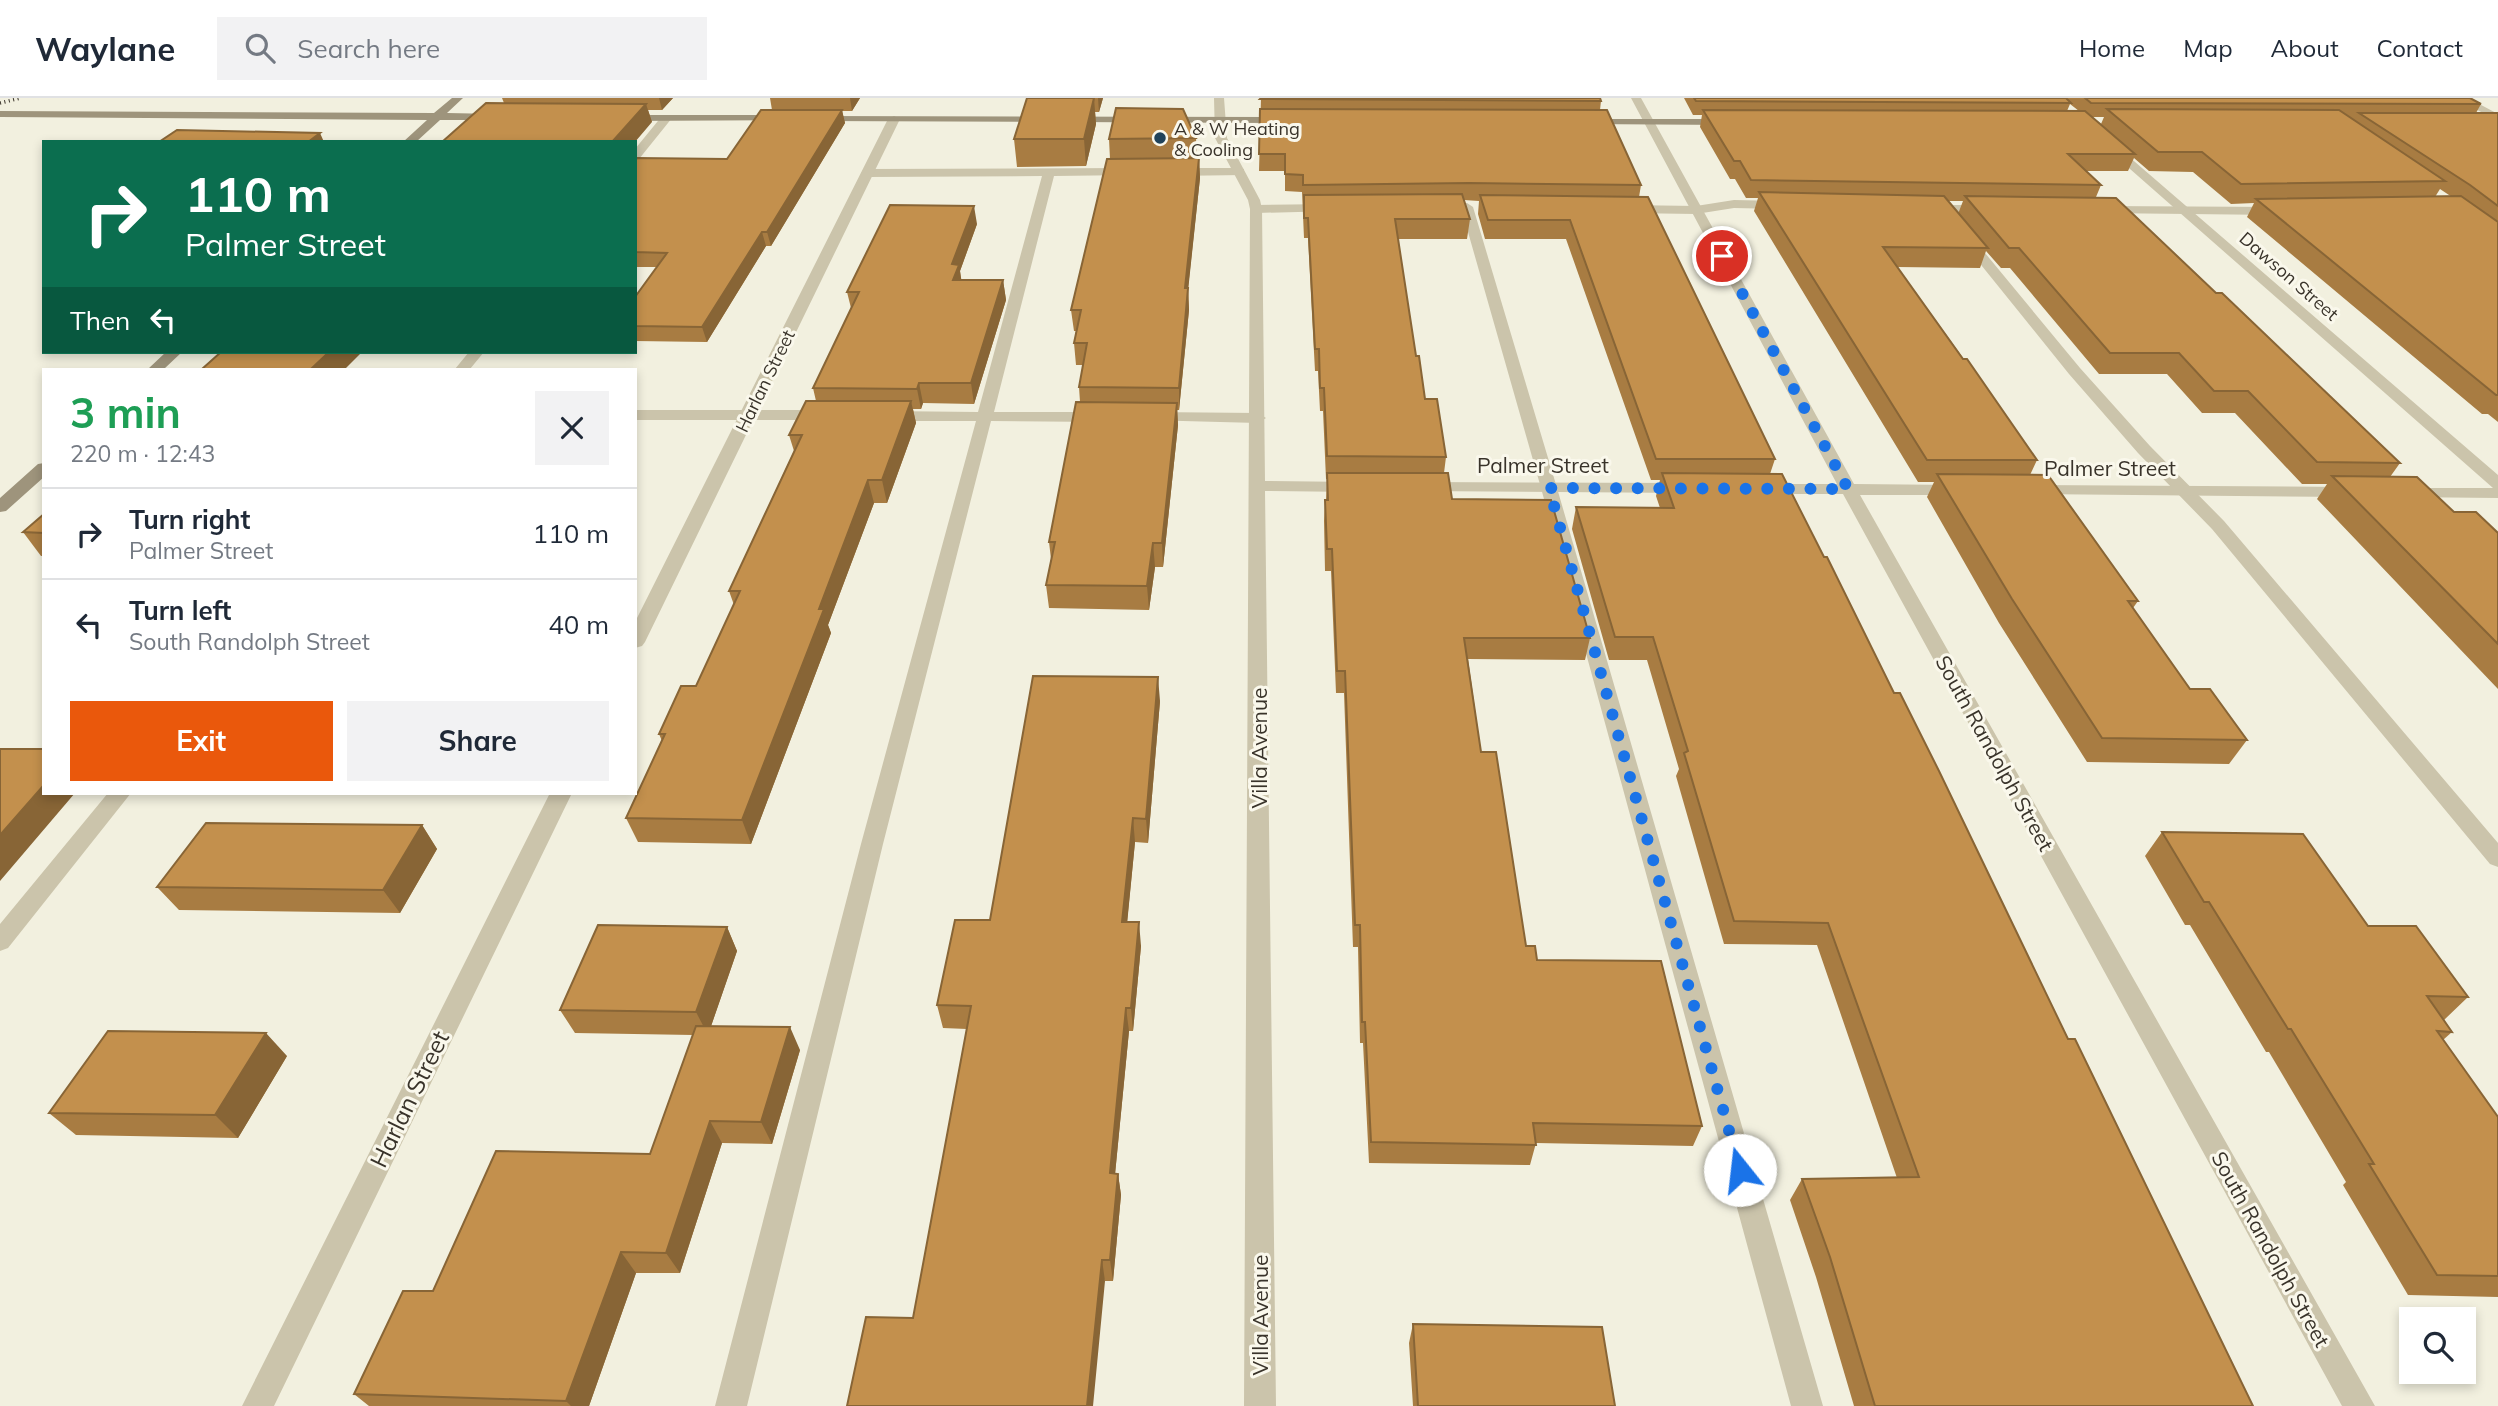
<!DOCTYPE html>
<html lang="en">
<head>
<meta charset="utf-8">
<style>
	:root { --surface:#fff; --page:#f2f2f3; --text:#1f2937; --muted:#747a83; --line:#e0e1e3; --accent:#ea580c }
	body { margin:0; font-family:Mulish,sans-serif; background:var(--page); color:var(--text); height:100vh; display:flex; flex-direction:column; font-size:26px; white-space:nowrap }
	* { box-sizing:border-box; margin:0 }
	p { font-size:23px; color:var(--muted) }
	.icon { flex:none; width:38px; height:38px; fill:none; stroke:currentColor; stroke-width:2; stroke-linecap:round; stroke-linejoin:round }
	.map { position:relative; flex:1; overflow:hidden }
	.details { position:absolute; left:42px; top:270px; width:595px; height:427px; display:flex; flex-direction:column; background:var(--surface); border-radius:0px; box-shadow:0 4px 10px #0003 }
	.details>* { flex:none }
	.guide { position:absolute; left:42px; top:42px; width:595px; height:214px; border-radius:0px; box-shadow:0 4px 10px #0003; background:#0b6e4f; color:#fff; overflow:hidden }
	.tools { position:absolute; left:2399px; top:1209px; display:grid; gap:14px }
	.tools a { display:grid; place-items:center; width:77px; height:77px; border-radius:0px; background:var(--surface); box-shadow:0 4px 10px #0003; font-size:35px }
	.pin { position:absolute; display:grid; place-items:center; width:60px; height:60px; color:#fff; margin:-30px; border:4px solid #fff; border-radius:50%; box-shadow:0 2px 7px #0007 }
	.me { position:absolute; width:77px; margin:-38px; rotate:344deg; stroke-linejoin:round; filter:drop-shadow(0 0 5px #0008) }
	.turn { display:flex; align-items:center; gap:24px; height:147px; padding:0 28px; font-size:32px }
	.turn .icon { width:91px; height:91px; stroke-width:2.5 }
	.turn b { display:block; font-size:49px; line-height:60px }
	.then { display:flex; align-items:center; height:66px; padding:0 28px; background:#0003; gap:14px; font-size:26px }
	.round { display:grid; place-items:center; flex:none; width:74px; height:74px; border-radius:0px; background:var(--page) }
	.overview { display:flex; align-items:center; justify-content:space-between; height:119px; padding:0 28px }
	h1 { font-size:42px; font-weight:700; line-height:52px; color:#1e9e55 }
	.primary-button { display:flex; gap:14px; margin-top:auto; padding:14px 28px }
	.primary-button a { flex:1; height:80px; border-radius:0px; background:var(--accent); color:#fff; font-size:28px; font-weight:700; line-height:80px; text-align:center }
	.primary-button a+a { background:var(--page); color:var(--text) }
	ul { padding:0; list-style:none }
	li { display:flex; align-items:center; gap:21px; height:91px; padding:0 28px; border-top:2px solid var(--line) }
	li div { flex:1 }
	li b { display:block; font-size:26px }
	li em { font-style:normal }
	header { display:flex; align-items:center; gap:42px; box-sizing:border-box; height:98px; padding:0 35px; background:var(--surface); border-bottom:2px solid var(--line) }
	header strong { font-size:33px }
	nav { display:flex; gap:38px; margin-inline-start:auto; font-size:24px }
	.search { width:490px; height:63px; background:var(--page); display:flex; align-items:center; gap:18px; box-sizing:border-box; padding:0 24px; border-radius:0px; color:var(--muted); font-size:26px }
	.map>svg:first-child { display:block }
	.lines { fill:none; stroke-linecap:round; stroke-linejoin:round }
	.lane { fill:#cbc4ab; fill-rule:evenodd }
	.street { fill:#cbc4ab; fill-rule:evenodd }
	.secondary { fill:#9e947c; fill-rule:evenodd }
	.rail { stroke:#39332a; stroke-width:3.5; stroke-dasharray:1 3.5; stroke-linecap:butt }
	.wall { fill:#a87c42; fill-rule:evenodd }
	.shaded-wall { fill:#886536 }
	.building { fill:#c3904d; stroke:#886536; stroke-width:2 }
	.route { stroke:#1a73e8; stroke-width:12; stroke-dasharray:0 21.6 }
	.poi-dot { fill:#20435a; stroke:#faf8ec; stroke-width:2.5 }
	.labels { text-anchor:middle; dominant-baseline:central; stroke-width:6; stroke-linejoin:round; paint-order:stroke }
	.far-poi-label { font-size:18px; fill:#39332a; stroke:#faf8ec; text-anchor:start }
	.far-street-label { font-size:18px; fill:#39332a; stroke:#faf8ec }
	.street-label { font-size:21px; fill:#39332a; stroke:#faf8ec }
	.near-street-label { font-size:24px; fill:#39332a; stroke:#faf8ec }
</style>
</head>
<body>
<header>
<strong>Waylane</strong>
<div class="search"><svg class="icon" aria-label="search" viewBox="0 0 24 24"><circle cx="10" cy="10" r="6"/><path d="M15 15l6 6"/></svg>Search here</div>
<nav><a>Home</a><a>Map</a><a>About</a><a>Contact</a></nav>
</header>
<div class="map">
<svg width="2498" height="1308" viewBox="0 0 2498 1308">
	<rect width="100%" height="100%" fill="#f2f0df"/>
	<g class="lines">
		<!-- lane -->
		<path class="lane" d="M 662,18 L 672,20 L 639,61 L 635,62 L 635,51 Z
			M 1129,70 L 1133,71 L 1133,77 L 1054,78 L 994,314 L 1102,314 L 1110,319 L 1102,324 L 991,323 L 883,746 L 747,1308 L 715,1308 L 861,746 L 976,323 L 885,323 L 877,318 L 885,313 L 978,314 L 1042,78 L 867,79 L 861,75 L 867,71 Z
			M 1240,70 L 1244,71 L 1244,77 L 1172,78 L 1166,74 L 1172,70 Z
			M 1734,102 L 1783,103 L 1789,107 L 1783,111 L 1734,110 L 1696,116 L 1627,115 L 1621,111 L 1627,107 L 1696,108 Z
			M 1467,105 L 1473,109 L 1557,390 L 1823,1308 L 1791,1308 L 1541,390 L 1462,113 L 1438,114 L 1432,110 L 1438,106 Z
			M 1332,106 L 1336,107 L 1336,113 L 1256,115 L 1250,111 L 1256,107 Z
			M 1987,107 L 1991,108 L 1991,114 L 1952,115 L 2080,270 L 2150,348 L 2224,423 L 2498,745 L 2498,769 L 2490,766 L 2212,431 L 2138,355 L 2069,276 L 1936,111 L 1942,107 Z
			M 2103,108 L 2277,109 L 2283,113 L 2277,117 L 2099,115 L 2097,112 Z
			M 469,254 L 484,254 L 470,271 L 455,271 Z
			M 635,312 L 825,312 L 833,317 L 825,322 L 635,322 Z
			M 1151,314 L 1258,315 L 1266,320 L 1258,325 L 1145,322 L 1143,319 Z
			M 108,695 L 131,695 L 8,850 L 0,853 L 0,826 Z"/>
		<!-- street -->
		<path class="street" d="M 1214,0 L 1224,0 L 1227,40 L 1260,102 L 1262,111 L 1265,383 L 1355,384 L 1363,389 L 1355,394 L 1265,393 L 1276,1308 L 1244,1308 L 1250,111 L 1248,102 L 1215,40 Z
			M 1631,0 L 1641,0 L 1854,386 L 1957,387 L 1965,392 L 1957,397 L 1860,397 L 2375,1308 L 2342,1308 L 1843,396 L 1762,396 L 1754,391 L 1762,386 L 1837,386 Z
			M 2455,0 L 2468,0 L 2498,16 L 2498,23 Z
			M 894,18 L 900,21 L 645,544 L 642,548 L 635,550 L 635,524 L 888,21 Z
			M 2105,45 L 2113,45 L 2498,377 L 2498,400 L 2400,399 L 2398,395 L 2406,390 L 2493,390 L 2105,49 Z
			M 1422,384 L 1687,385 L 1695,390 L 1687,395 L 1416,393 L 1414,389 Z
			M 2031,387 L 2349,389 L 2357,394 L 2349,399 L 2025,396 L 2023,392 Z
			M 550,695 L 572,695 L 274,1308 L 242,1308 Z"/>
		<!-- secondary -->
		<path class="secondary" d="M 452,0 L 463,0 L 447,15 L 497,16 L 503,19 L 497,22 L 440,22 L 416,44 L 403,44 L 427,22 L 0,19 L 0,13 L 434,15 Z
			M 784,17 L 790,20 L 788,22 L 624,23 L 618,20 L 624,17 Z
			M 813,18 L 1288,19 L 1294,22 L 1288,25 L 817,23 L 811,20 Z
			M 1579,21 L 1729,21 L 1735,24 L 1729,27 L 1583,26 L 1579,25 Z
			M 166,254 L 182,254 L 164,271 L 148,271 Z
			M 44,365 L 44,379 L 6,413 L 0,414 L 0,400 L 38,366 Z"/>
		<!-- rail -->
		<path class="rail" d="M 0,5 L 21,0"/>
	</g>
	<!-- wall -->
	<path class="wall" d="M 502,0 L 673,0 L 662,12 L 648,12 L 652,24 L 504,5 Z
		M 770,0 L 860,0 L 852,13 L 842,13 L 845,25 L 771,148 L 766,148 L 707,244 L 635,243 L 635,199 L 657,169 L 635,169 L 635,63 L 727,61 L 772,12 Z
		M 1027,0 L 1103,0 L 1099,14 L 1095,14 L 1096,26 L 1086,68 L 1017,69 L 1014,41 Z
		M 1261,0 L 1601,3 L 1600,12 L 1641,87 L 1639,99 L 1775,361 L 1770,376 L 1894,595 L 2253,1308 L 1854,1308 L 1816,1179 L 1790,1102 L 1802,1081 L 1897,1080 L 1817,847 L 1724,846 L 1676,678 L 1679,671 L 1647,562 L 1609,562 L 1572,431 L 1576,409 L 1660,410 L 1656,398 L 1660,382 L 1651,382 L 1566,141 L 1485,141 L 1478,116 L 1479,103 L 1464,102 L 1470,121 L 1467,141 L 1398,141 L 1416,258 L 1425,301 L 1446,359 L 1444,375 L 1452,401 L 1590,540 L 1585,562 L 1468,561 L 1481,654 L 1526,848 L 1537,862 L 1702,1028 L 1693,1048 L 1536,1045 L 1530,1067 L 1369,1065 L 1363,945 L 1360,945 L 1358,849 L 1353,849 L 1344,595 L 1336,595 L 1331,473 L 1325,473 L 1324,423 L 1325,402 L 1326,402 L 1327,381 L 1326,381 L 1323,313 L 1320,313 L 1318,273 L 1315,273 L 1308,140 L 1304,140 L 1302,94 L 1285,93 L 1285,73 L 1259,73 Z
		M 1684,0 L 2470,0 L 2481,6 L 2476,15 L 2498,15 L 2498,324 L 2488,316 L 2482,316 L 2247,119 L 2254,105 L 2231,106 L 2193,74 L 2149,73 L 2134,60 L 2128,73 L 2086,73 L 2101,87 L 2096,99 L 2216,195 L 2400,365 L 2390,379 L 2454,414 L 2498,435 L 2498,591 L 2317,401 L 2327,386 L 2302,386 L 2235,315 L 2202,315 L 2167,276 L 2099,276 L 2010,170 L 2001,170 L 1986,153 L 1980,170 L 1897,169 L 2037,362 L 2030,377 L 2138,503 L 2133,510 L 2190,591 L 2247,642 L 2229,666 L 2087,664 L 1999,525 L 1927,399 L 1934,384 L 1918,384 L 1754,113 L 1758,100 L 1746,100 L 1735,81 L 1730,81 L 1700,29 L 1702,17 L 1693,17 ZM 2070,6 L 2079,13 L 2067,13 ZM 2091,19 L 2104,19 L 2101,26 ZM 2440,91 L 2452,99 L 2435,99 ZM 1947,103 L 1963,103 L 1958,116 Z
		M 1196,40 L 1197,60 L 1199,60 L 1200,80 L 1188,190 L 1189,212 L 1179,312 L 1177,312 L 1178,327 L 1163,469 L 1155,469 L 1149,512 L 1049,510 L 1046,487 L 1051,461 L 1049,444 L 1080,304 L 1079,289 L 1083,267 L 1076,267 L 1074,245 L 1076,233 L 1074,233 L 1071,212 L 1110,61 L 1109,41 Z
		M 977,126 L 960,173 L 961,182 L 1003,182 L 1006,202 L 974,306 L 923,305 L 921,311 L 913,311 L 916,325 L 887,405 L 874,405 L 828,527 L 831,535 L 751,746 L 638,744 L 626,720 L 662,643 L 659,636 L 696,588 L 734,507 L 729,493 L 794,353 L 789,337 L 816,303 L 813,290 L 851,210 L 847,194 Z
		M 44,416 L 44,458 L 41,458 L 23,434 Z
		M 1160,603 L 1148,745 L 1135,744 L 1127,824 L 1141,848 L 1133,933 L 1129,933 L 1115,1076 L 1118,1076 L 1121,1097 L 1113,1183 L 1105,1183 L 967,931 L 943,930 L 937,907 L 990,822 Z
		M 422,727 L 437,751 L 400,815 L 179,812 L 157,789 Z
		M 2162,734 L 2368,828 L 2468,899 L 2444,922 L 2452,934 L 2443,942 L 2498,1019 L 2498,1199 L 2408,1197 L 2343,1087 L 2346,1084 L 2269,954 L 2266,954 L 2190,827 L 2185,827 L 2145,758 Z
		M 727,829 L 737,853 L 711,928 L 800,952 L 772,1046 L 722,1045 L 680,1175 L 636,1175 L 589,1308 L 369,1308 L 354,1296 L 433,1193 L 650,1056 L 693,937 L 575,935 L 560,912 Z
		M 287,958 L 238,1040 L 76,1037 L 49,1015 Z
		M 1413,1226 L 1615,1308 L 1413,1308 L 1409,1245 Z"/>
	<!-- shaded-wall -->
	<path class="shaded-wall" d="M 659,0 L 673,0 L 662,12 Z
		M 850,0 L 860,0 L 852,13 Z
		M 1094,0 L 1096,26 L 1086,68 L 1084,41 Z
		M 1098,0 L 1103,0 L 1099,14 Z
		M 646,6 L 652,24 L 635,44 L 612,44 Z
		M 842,12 L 845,25 L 771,148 L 767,134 Z
		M 320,35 L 324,44 L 308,44 Z
		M 1199,60 L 1200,80 L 1186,212 L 1185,190 Z
		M 974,108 L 977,126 L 960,173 L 962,186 L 956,201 L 952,166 Z
		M 762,134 L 766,148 L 707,244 L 702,229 Z
		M 1003,182 L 1006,202 L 974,306 L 971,285 Z
		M 1188,190 L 1189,212 L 1179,312 L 1179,290 Z
		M 329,254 L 362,254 L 345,271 L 311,271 Z
		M 919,285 L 923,305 L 921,311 L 917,291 Z
		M 911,303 L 916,325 L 887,405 L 882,382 Z
		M 1177,305 L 1178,327 L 1163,469 L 1162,445 Z
		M 868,382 L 874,405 L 828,527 L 831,535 L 751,746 L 742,722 L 819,511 Z
		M 1153,445 L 1155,469 L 1149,512 L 1147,488 Z
		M 1158,579 L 1160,603 L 1148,745 L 1146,721 Z
		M 44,687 L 44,695 L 75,695 L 0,783 L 0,737 Z
		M 1133,720 L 1135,744 L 1125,847 L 1122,824 Z
		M 422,727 L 437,751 L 400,815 L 383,792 Z
		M 1139,824 L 1141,848 L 1133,933 L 1131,910 Z
		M 727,829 L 737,853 L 708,937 L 696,914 Z
		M 1126,910 L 1129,933 L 1113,1097 L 1110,1075 Z
		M 790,929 L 800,952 L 772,1046 L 761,1024 Z
		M 266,935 L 287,958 L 238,1040 L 215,1017 Z
		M 710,1023 L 722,1045 L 680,1175 L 666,1155 Z
		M 1118,1076 L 1121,1097 L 1113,1183 L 1110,1162 Z
		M 621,1154 L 636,1175 L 589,1308 L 571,1308 L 566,1303 Z
		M 1102,1162 L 1105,1183 L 1093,1308 L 1087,1308 Z"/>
	<!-- building -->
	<path class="building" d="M 1027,0 L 1094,0 L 1084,41 L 1014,41 Z
		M 1261,0 L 1600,0 L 1601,3 L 1260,1 Z
		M 1694,0 L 2066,0 L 2071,5 L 1696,3 Z
		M 2085,0 L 2470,0 L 2481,6 L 2091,5 Z
		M 486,5 L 646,6 L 612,44 L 442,44 Z
		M 1116,10 L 1183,11 L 1196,40 L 1109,41 Z
		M 1260,11 L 1607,12 L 1641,87 L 1469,85 L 1303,87 L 1303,77 L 1285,76 L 1285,56 L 1259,56 Z
		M 2107,11 L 2339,12 L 2445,83 L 2241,86 L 2202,54 L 2158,54 Z
		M 761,12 L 842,12 L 767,134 L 762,134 L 702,229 L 635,228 L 635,199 L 667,155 L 635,154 L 635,63 L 637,60 L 727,61 Z
		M 1703,12 L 2085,13 L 2135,56 L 2068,56 L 2101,87 L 1751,82 L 1740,63 L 1734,63 Z
		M 2359,15 L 2498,15 L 2498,108 L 2470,87 Z
		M 177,32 L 320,35 L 308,44 L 159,44 Z
		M 1199,60 L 1185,190 L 1188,190 L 1179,290 L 1079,289 L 1087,245 L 1074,245 L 1081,212 L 1071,212 L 1107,61 Z
		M 1759,94 L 1944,98 L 1988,150 L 1883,149 L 1963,261 L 1967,261 L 2037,362 L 1927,362 Z
		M 1462,96 L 1470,121 L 1395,121 L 1416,258 L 1419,258 L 1425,301 L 1437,301 L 1446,359 L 1327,358 L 1324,290 L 1320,290 L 1319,251 L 1315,251 L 1308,120 L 1304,120 L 1304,97 Z
		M 1480,97 L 1648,99 L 1775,361 L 1656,361 L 1570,122 L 1488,122 Z
		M 1965,98 L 2116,100 L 2216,195 L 2222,195 L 2400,365 L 2317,364 L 2248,293 L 2214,293 L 2179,255 L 2110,255 L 2019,150 L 2009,150 Z
		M 2461,98 L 2498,124 L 2498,297 L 2496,297 L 2256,101 Z
		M 890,107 L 974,108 L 952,166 L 959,167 L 953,182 L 1003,182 L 971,285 L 919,285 L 917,291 L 813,290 L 859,194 L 847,194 Z
		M 221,254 L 329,254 L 311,271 L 202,271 Z
		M 806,303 L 911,303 L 882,382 L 868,382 L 819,511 L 824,511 L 742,722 L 626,720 L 665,636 L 659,636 L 681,588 L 696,588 L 740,493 L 729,493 L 802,337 L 789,337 Z
		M 1076,304 L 1177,305 L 1162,445 L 1153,445 L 1147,488 L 1046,487 L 1055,444 L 1049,444 Z
		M 1327,375 L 1448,375 L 1452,401 L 1551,402 L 1590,540 L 1464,540 L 1481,654 L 1496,654 L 1526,848 L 1535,848 L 1537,862 L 1661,863 L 1702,1028 L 1533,1025 L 1536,1047 L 1371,1044 L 1365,924 L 1362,924 L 1360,827 L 1355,827 L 1345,573 L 1337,573 L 1332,451 L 1327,451 L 1325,402 L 1328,402 Z
		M 1662,375 L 1782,376 L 1824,459 L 1827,459 L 1894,595 L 1900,595 L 1939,673 L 2068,941 L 2075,941 L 2253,1308 L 1875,1308 L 1830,1159 L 1802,1081 L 1919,1079 L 1828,825 L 1734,823 L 1684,655 L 1688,653 L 1653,539 L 1615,539 L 1576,409 L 1674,410 Z
		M 1937,376 L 2048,377 L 2138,503 L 2128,503 L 2190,591 L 2210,591 L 2247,642 L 2102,640 L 2012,501 Z
		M 2332,378 L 2417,379 L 2454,414 L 2476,414 L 2498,435 L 2498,546 Z
		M 44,416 L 44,435 L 23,434 Z
		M 1033,578 L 1158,579 L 1146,721 L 1133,720 L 1122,824 L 1139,824 L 1131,910 L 1126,910 L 1110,1075 L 1118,1076 L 1110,1162 L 1102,1162 L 1087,1308 L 847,1308 L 866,1219 L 913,1220 L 971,908 L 937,907 L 955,822 L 990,822 Z
		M 0,651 L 44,651 L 44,687 L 0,737 Z
		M 206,725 L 422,727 L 383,792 L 157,789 Z
		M 2162,734 L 2303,736 L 2368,828 L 2416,828 L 2468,899 L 2427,898 L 2452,934 L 2437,933 L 2498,1019 L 2498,1178 L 2437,1177 L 2369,1066 L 2374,1066 L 2291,931 L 2288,931 L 2209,804 L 2204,804 Z
		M 598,827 L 727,829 L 696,914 L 560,912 Z
		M 696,928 L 790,929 L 761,1024 L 710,1023 L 666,1155 L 621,1154 L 566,1303 L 354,1296 L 403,1193 L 433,1193 L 496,1053 L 650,1056 Z
		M 108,933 L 266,935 L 215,1017 L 49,1015 Z
		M 1413,1226 L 1602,1229 L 1615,1308 L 1418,1308 Z"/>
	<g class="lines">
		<!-- route -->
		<path class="route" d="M 1722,158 L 1848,391 L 1549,390 L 1740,1072"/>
	</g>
	<!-- markers -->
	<circle class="poi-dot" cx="1160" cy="40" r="7"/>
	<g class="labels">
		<!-- far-poi labels -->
		<g class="far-poi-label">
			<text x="1174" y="30">A &amp; W Heating<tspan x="1174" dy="21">&amp; Cooling</tspan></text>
		</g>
		<!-- far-street labels -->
		<g class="far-street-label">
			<text transform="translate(2289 178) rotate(41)">Dawson Street</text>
			<text transform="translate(765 283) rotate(-64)">Harlan Street</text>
		</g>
		<!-- street labels -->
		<g class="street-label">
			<text x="1543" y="367">Palmer Street</text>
			<text x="2110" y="370">Palmer Street</text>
			<text transform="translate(1259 650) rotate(-90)">Villa Avenue</text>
			<text transform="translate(1995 655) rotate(61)">South Randolph Street</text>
			<text transform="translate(2271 1151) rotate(61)">South Randolph Street</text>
			<text transform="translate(1260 1217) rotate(-90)">Villa Avenue</text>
		</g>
		<!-- near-street labels -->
		<g class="near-street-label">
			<text transform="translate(409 1001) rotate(-64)">Harlan Street</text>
		</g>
	</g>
</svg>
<div class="tools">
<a><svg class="icon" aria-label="search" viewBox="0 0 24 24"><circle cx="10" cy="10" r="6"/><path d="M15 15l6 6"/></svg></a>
</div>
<div class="pin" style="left:1722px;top:158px;background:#d93025"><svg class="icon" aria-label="arrive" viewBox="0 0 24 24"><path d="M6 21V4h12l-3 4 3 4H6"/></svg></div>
<svg class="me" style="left:1740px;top:1072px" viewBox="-20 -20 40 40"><circle r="19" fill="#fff"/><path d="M0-13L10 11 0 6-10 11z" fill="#1a73e8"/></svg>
<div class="guide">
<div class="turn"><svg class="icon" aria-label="right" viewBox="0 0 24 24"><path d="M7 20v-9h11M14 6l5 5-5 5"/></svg><div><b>110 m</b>Palmer Street</div></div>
<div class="then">Then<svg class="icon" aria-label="left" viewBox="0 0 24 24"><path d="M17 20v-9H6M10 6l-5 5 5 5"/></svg></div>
</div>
<section class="details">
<div class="overview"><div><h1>3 min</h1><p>220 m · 12:43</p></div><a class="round"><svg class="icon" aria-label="close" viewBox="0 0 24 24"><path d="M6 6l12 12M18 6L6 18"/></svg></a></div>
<ul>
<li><svg class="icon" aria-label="right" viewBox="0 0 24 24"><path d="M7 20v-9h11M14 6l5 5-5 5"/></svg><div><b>Turn right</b><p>Palmer Street</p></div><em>110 m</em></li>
<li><svg class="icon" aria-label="left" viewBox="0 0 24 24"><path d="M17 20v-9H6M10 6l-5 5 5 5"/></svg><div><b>Turn left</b><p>South Randolph Street</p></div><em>40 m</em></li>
</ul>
<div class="primary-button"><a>Exit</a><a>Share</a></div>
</section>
</div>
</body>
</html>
